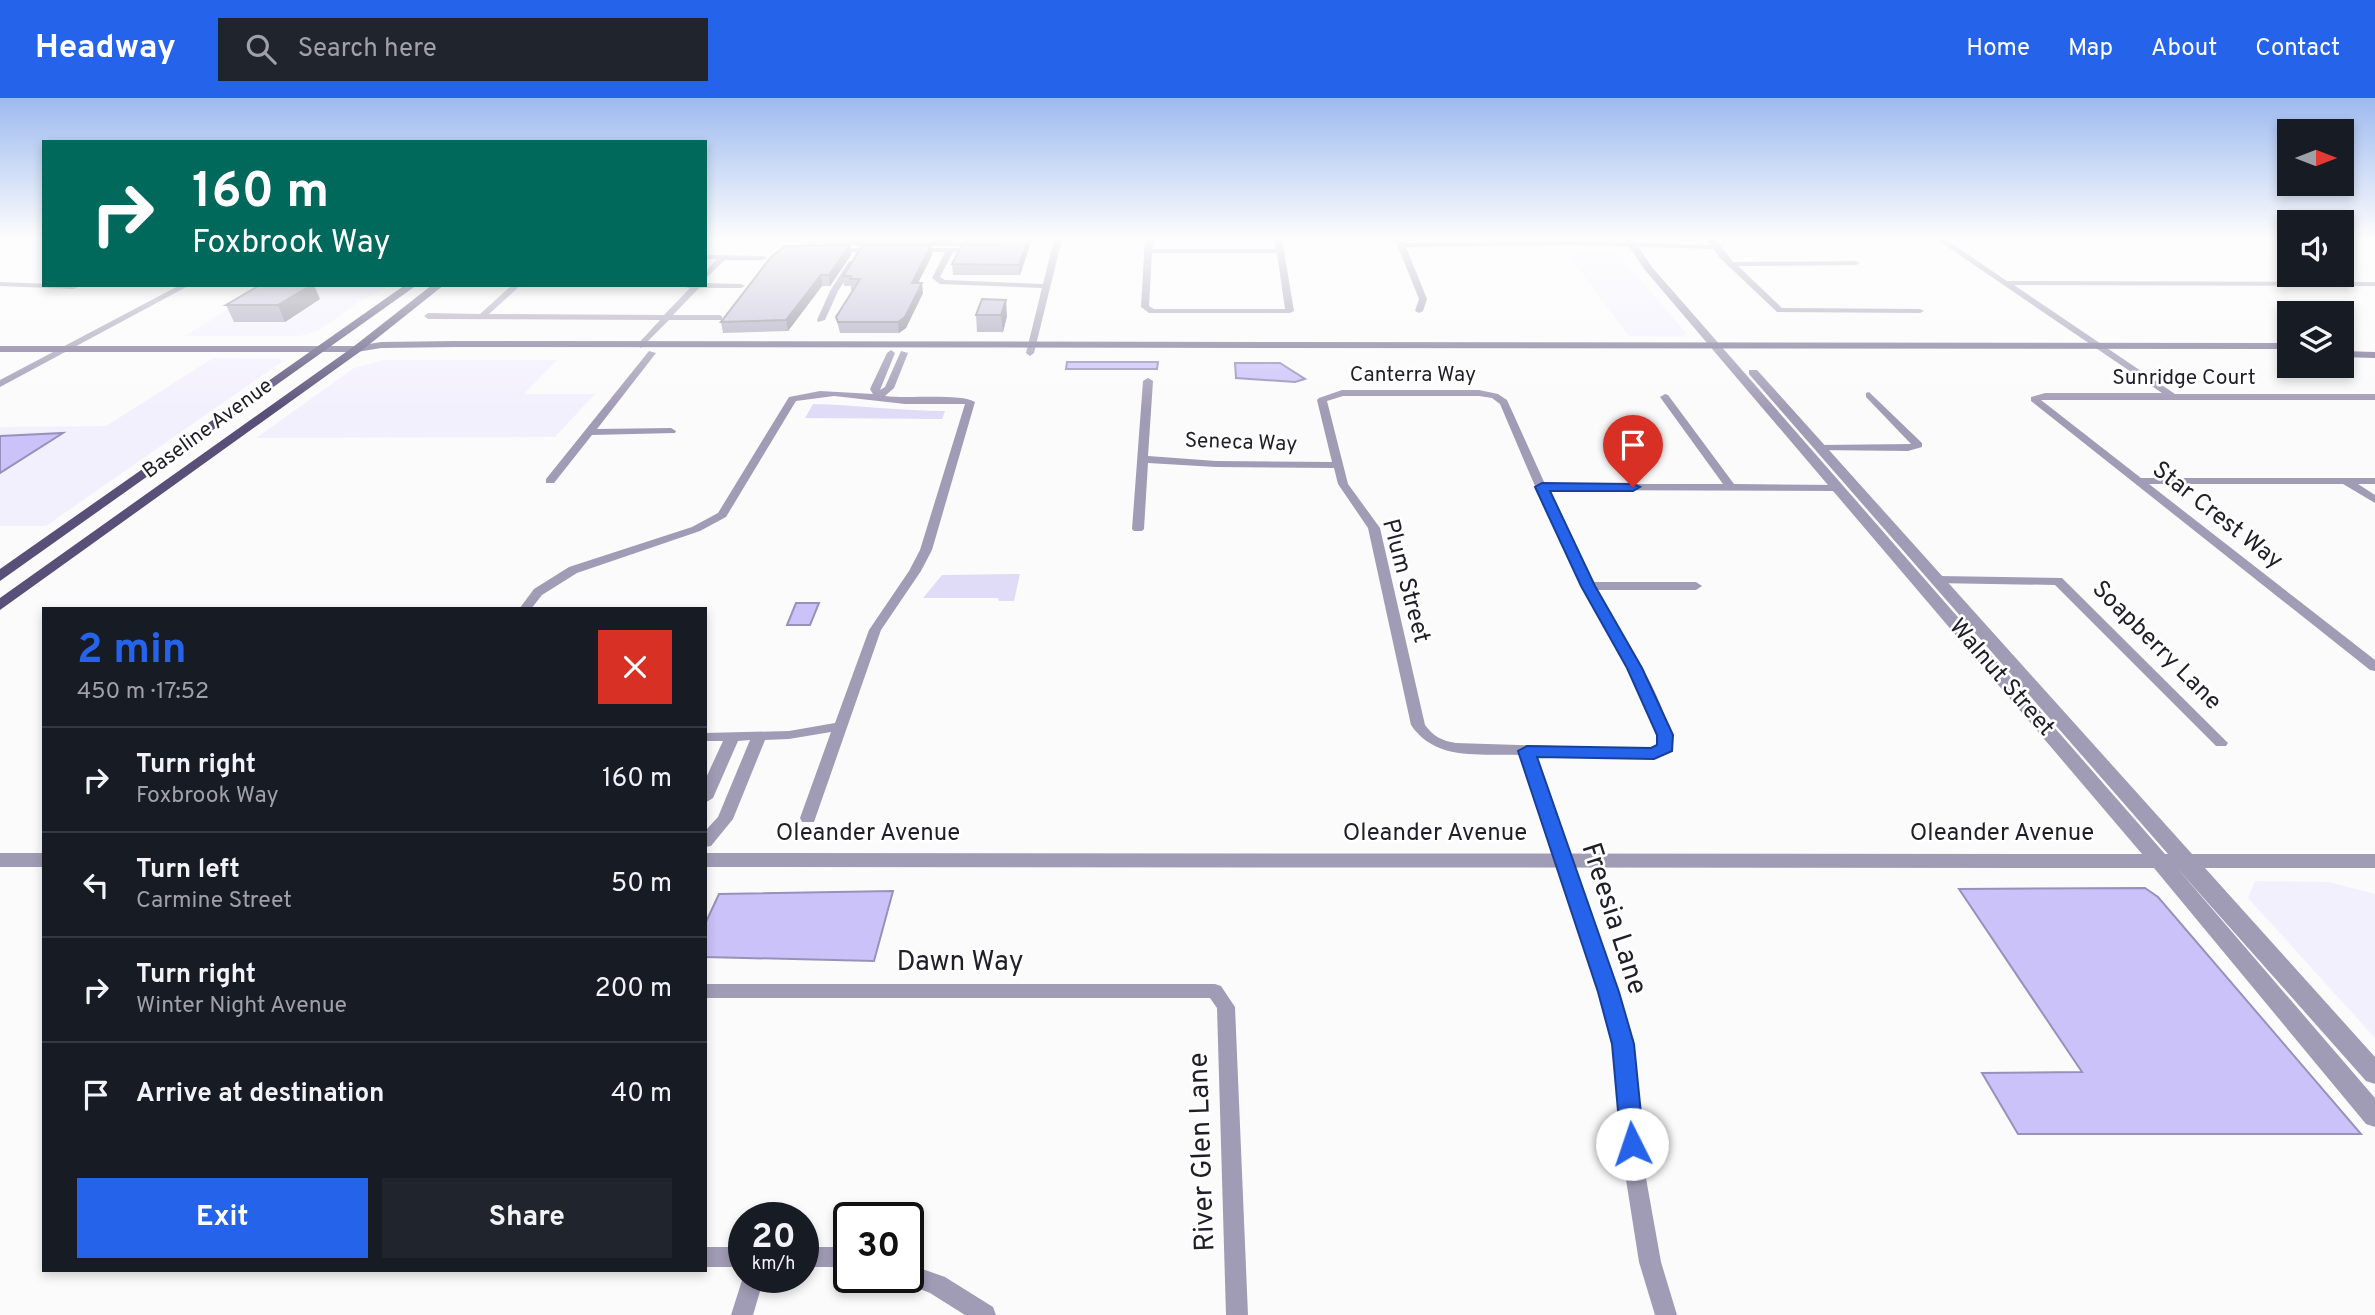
<!DOCTYPE html>
<html lang="en">
<head>
<meta charset="utf-8">
<style>
	:root { --surface:#171b24; --page:#20242c; --text:#f1f3f6; --muted:#9ea1a6; --line:#363941; --accent:#2563eb }
	body { margin:0; font-family:Overpass,sans-serif; background:var(--page); color:var(--text); height:100vh; display:flex; flex-direction:column; font-size:26px; white-space:nowrap }
	* { box-sizing:border-box; margin:0 }
	p { font-size:23px; color:var(--muted) }
	.icon { flex:none; width:38px; height:38px; fill:none; stroke:currentColor; stroke-width:2; stroke-linecap:round; stroke-linejoin:round }
	.map { position:relative; flex:1; overflow:hidden }
	.sheet { position:absolute; left:42px; top:509px; width:665px; height:665px; display:flex; flex-direction:column; background:var(--surface); border-radius:0px; box-shadow:0 4px 10px #0003 }
	.sheet>* { flex:none }
	.guide { position:absolute; left:42px; top:42px; width:665px; height:147px; border-radius:0px; box-shadow:0 4px 10px #0003; background:#00695c; color:#fff; overflow:hidden }
	.needle { width:46px; rotate:90deg }
	.controls { position:absolute; left:2277px; top:21px; display:grid; gap:14px }
	.controls a { display:grid; place-items:center; width:77px; height:77px; border-radius:0px; background:var(--surface); box-shadow:0 4px 10px #0003; font-size:35px }
	.speed { position:absolute; left:728px; top:1104px; display:flex; gap:14px; font-size:35px; font-weight:700; text-align:center }
	.speed>* { display:grid; place-content:center; width:91px; height:91px; border-radius:50%; background:var(--surface); box-shadow:0 4px 10px #0003; line-height:1 }
	.speed small { font-size:18px; font-weight:400 }
	.speed .limit { border:4px solid #111; border-radius:10px; background:#fff; color:#111 }
	.pin { position:absolute; display:grid; place-items:center; width:60px; height:60px; color:#fff; margin:-72px -30px; border-radius:50% 50% 50% 0; rotate:-45deg; box-shadow:0 0 7px #0007 }
	.pin .icon { rotate:45deg }
	.me { position:absolute; width:77px; margin:-38px; rotate:356deg; stroke-linejoin:round; filter:drop-shadow(0 0 5px #0008) }
	.turn { display:flex; align-items:center; gap:24px; height:147px; padding:0 35px; font-size:32px }
	.turn .icon { width:91px; height:91px; stroke-width:2.5 }
	.turn b { display:block; font-size:49px; line-height:60px }
	.round { display:grid; place-items:center; flex:none; width:74px; height:74px; border-radius:0px; background:var(--page) }
	.summary { display:flex; align-items:center; justify-content:space-between; height:119px; padding:0 35px }
	h1 { font-size:42px; font-weight:700; line-height:52px; color:var(--accent) }
	.action { display:flex; gap:14px; margin-top:auto; padding:14px 35px }
	.action a { flex:1; height:80px; border-radius:0px; background:var(--accent); color:#fff; font-size:28px; font-weight:700; line-height:80px; text-align:center }
	.action a+a { background:var(--page); color:var(--text) }
	ul { padding:0; list-style:none }
	li { display:flex; align-items:center; gap:21px; height:105px; padding:0 35px; border-top:2px solid var(--line) }
	li div { flex:1 }
	li b { display:block; font-size:26px }
	li em { font-style:normal }
	header { display:flex; align-items:center; gap:42px; box-sizing:border-box; height:98px; padding:0 35px; background:var(--accent); color:#fff }
	header strong { font-size:33px }
	nav { display:flex; gap:38px; margin-inline-start:auto; font-size:24px }
	.search { width:490px; height:63px; background:var(--page); display:flex; align-items:center; gap:18px; box-sizing:border-box; padding:0 24px; border-radius:0px; color:var(--muted); font-size:26px }
	.map>svg:first-child { display:block }
	.built { fill:#f3f0fe }
	.green { fill:#e0dbf7 }
	.water { fill:#ccc2fa; stroke:#9891bb; stroke-width:2 }
	.lines { fill:none; stroke-linecap:round; stroke-linejoin:round }
	.minor { fill:#a19cb5; fill-rule:evenodd }
	.tertiary { fill:#a19cb5; fill-rule:evenodd }
	.secondary { fill:#766f92; fill-rule:evenodd }
	.primary { fill:#585079; fill-rule:evenodd }
	.wall { fill:#a4a1b7 }
	.shaded-wall { fill:#868395 }
	.building { fill:#bfbbd5; stroke:#868395; stroke-width:2 }
	.route { fill:#2563eb; stroke:#184099; stroke-width:2 }
	.labels { text-anchor:middle; dominant-baseline:central; stroke-width:5; stroke-linejoin:round; paint-order:stroke }
	.far-street-label { font-size:21px; fill:#201e28; stroke:#fff }
	.street-label { font-size:24px; fill:#201e28; stroke:#fff }
	.near-street-label { font-size:28px; fill:#201e28; stroke:#fff }
</style>
</head>
<body>
<header>
<strong>Headway</strong>
<div class="search"><svg class="icon" aria-label="search" viewBox="0 0 24 24"><circle cx="10" cy="10" r="6"/><path d="M15 15l6 6"/></svg>Search here</div>
<nav><a>Home</a><a>Map</a><a>About</a><a>Contact</a></nav>
</header>
<div class="map">
<svg width="2375" height="1217" viewBox="0 0 2375 1217">
	<rect width="100%" height="100%" fill="#fbfbfb"/>
	<!-- built -->
	<path class="built" d="M 1564,151 L 1617,154 L 1687,236 L 1679,239 L 1629,238 Z
		M 269,187 L 392,187 L 359,204 L 318,233 L 299,238 L 184,238 Z
		M 213,260 L 279,261 L 283,263 L 46,428 L 0,428 L 0,329 L 106,328 Z
		M 384,262 L 557,262 L 524,296 L 595,296 L 555,339 L 256,340 L 354,270 Z
		M 2255,783 L 2329,784 L 2375,796 L 2375,940 L 2248,800 Z"/>
	<!-- green -->
	<path class="green" d="M 813,306 C 858,307 901,313 945,313 L 942,321 L 805,320 Z
		M 1020,476 L 1014,503 L 999,503 L 998,500 L 923,500 L 942,477 Z"/>
	<!-- water -->
	<path class="water" d="M 1067,264 L 1158,264 L 1157,271 L 1066,271 Z
		M 1235,265 L 1280,265 L 1305,281 L 1295,284 L 1236,280 Z
		M 63,335 L 0,375 L 0,338 Z
		M 796,505 L 819,505 L 810,527 L 787,527 Z
		M 2145,790 L 2158,799 L 2361,1036 L 2018,1036 L 1982,975 L 2082,974 L 1959,791 Z
		M 893,793 L 874,863 L 705,859 L 705,826 L 719,796 Z"/>
	<g class="lines">
		<!-- minor -->
		<path class="minor" d="M 809,141 L 817,141 L 812,150 L 877,150 L 881,152 L 877,154 L 804,154 Z
			M 1054,141 L 1062,141 L 1034,255 L 1030,258 L 1026,255 L 1042,190 L 940,186 L 932,180 L 945,154 L 915,154 L 911,152 L 915,150 L 982,150 L 982,154 L 953,154 L 940,179 L 945,182 L 1043,186 Z
			M 1145,141 L 1153,141 L 1152,151 L 1276,151 L 1274,141 L 1282,141 L 1294,213 L 1290,215 L 1149,215 L 1141,209 ZM 1152,155 L 1277,155 L 1285,211 L 1154,211 L 1149,208 Z
			M 1395,141 L 1403,141 L 1404,145 L 1575,143 L 1711,147 L 1708,142 L 1715,141 L 1733,164 L 1856,163 L 1860,165 L 1856,167 L 1738,168 L 1782,210 L 1920,211 L 1924,213 L 1920,215 L 1777,214 L 1719,159 L 1714,151 L 1575,147 L 1406,149 L 1427,201 L 1423,213 L 1419,215 L 1415,213 L 1419,201 Z
			M 1936,141 L 1945,141 L 2007,183 L 2375,184 L 2375,188 L 2014,187 L 2175,296 L 2375,296 L 2375,302 L 2041,302 L 2141,380 L 2375,380 L 2375,386 L 2358,386 L 2375,397 L 2375,405 L 2343,386 L 2149,386 L 2375,562 L 2375,573 L 2370,572 L 2031,303 L 2031,299 L 2045,295 L 2162,295 Z
			M 705,157 L 763,158 L 767,160 L 763,162 L 725,162 L 705,181 L 705,174 L 717,161 L 705,161 Z
			M 849,163 L 856,165 L 838,193 L 825,222 L 818,224 L 817,222 L 830,193 Z
			M 0,184 L 77,187 L 78,189 L 74,191 L 0,188 Z
			M 705,185 L 741,186 L 745,188 L 741,190 L 699,190 L 673,217 L 719,217 L 722,218 L 722,222 L 669,222 L 641,250 L 637,247 L 660,222 L 428,221 L 424,218 L 428,215 L 480,216 L 512,187 L 521,187 L 489,216 L 664,217 L 690,190 L 672,187 L 705,187 Z
			M 180,187 L 190,187 L 0,289 L 0,282 Z
			M 891,252 L 895,255 L 880,292 L 885,289 L 901,253 L 908,255 L 894,290 L 885,298 C 907,301 961,295 975,304 L 932,452 L 921,473 L 881,532 L 814,724 L 802,724 L 800,720 L 831,634 L 789,641 L 765,642 L 733,721 L 711,748 L 705,749 L 705,733 L 718,719 L 750,642 L 738,643 L 713,700 L 705,705 L 705,682 L 723,643 L 705,643 L 705,635 L 789,633 L 835,625 L 869,532 L 909,473 L 920,452 L 965,306 L 905,306 L 834,298 L 796,303 L 726,419 L 700,433 L 577,475 L 542,497 L 531,511 L 519,511 L 534,491 L 569,469 L 692,429 L 718,415 L 789,299 L 820,293 L 873,296 L 870,291 L 887,255 Z
			M 649,253 L 656,255 L 597,331 L 671,330 L 676,333 L 675,335 L 592,337 L 554,385 L 546,385 L 546,381 Z
			M 1148,280 L 1153,283 L 1148,358 L 1216,363 L 1332,364 L 1317,302 L 1319,300 L 1342,292 L 1479,292 L 1498,296 L 1507,302 L 1545,386 L 1723,386 L 1660,299 L 1665,296 L 1668,297 L 1734,386 L 1837,387 L 1842,390 L 1837,393 L 1548,392 L 1592,484 L 1696,484 L 1702,488 L 1696,492 L 1596,492 C 1624,542 1663,591 1673,649 L 1654,661 L 1536,657 L 1618,894 L 1632,946 L 1644,1069 L 1661,1164 L 1677,1217 L 1655,1217 L 1639,1164 L 1624,1069 L 1614,946 L 1600,894 L 1521,657 C 1480,655 1436,664 1411,627 L 1368,430 L 1338,386 L 1334,370 L 1216,369 L 1148,365 L 1144,431 L 1142,433 L 1134,433 L 1132,431 L 1143,283 ZM 1343,298 L 1479,298 L 1492,300 L 1500,306 C 1526,367 1551,428 1582,488 C 1608,540 1649,588 1658,647 L 1651,651 L 1456,645 C 1442,643 1433,638 1425,627 L 1380,430 L 1348,386 L 1327,303 Z
			M 1869,294 L 1922,345 L 1922,349 L 1908,353 L 1816,352 L 1815,350 L 1820,347 L 1911,346 L 1866,299 L 1866,295 Z
			M 1938,478 L 2062,480 L 2228,645 L 2226,648 L 2216,648 L 2055,487 L 1934,485 L 1932,482 L 1934,479 Z
			M 705,886 L 1215,886 L 1221,888 L 1235,909 L 1248,1217 L 1226,1217 L 1217,910 L 1210,900 L 705,900 Z
			M 705,1149 L 744,1149 L 744,1169 L 705,1169 Z
			M 803,1149 L 849,1149 L 849,1169 L 803,1169 Z
			M 908,1166 L 945,1179 L 993,1209 L 996,1217 L 965,1217 L 930,1195 L 900,1183 L 898,1180 L 908,1180 Z
			M 744,1176 L 744,1180 L 764,1180 L 753,1217 L 731,1217 Z"/>
		<!-- tertiary -->
		<path class="tertiary" d="M 1624,141 L 1633,141 L 1651,168 L 2165,756 L 2168,756 L 1749,276 L 1749,272 L 1757,272 L 2192,756 L 2375,756 L 2375,770 L 2205,770 L 2375,959 L 2375,986 L 2366,983 L 2177,770 L 2375,1000 L 2375,1029 L 2366,1026 L 2154,770 L 705,769 L 705,755 L 2142,756 L 1645,172 Z
			M 0,755 L 44,755 L 44,769 L 0,769 Z"/>
		<!-- secondary -->
		<path class="secondary" d="M 456,243 L 2289,245 L 2289,251 L 456,249 L 381,250 L 357,254 L 0,254 L 0,248 L 357,248 L 381,244 Z
			M 2342,253 L 2375,254 L 2375,260 L 2342,259 Z"/>
		<!-- primary -->
		<path class="primary" d="M 405,187 L 417,187 L 0,483 L 0,471 Z
			M 432,187 L 444,187 L 361,253 L 0,512 L 0,500 L 353,249 Z"/>
	</g>
	<!-- wall -->
	<path class="wall" d="M 824,141 L 1032,141 L 1020,177 L 953,177 L 952,166 L 962,148 L 931,148 L 932,157 L 918,185 L 923,195 L 906,230 L 899,235 L 840,235 L 836,219 L 853,192 L 851,192 L 851,188 L 844,188 L 843,178 L 862,148 L 850,147 L 851,157 L 830,188 L 822,188 L 788,233 L 723,235 L 721,224 L 825,147 Z
		M 320,201 L 285,224 L 234,224 L 226,207 Z
		M 976,217 L 1007,218 L 1003,234 L 977,234 Z"/>
	<!-- shaded-wall -->
	<path class="shaded-wall" d="M 1028,141 L 1032,141 L 1020,177 L 1019,167 Z
		M 850,147 L 851,157 L 830,188 L 829,177 Z
		M 931,147 L 932,157 L 913,195 L 912,185 Z
		M 821,177 L 822,188 L 788,233 L 786,222 Z
		M 922,185 L 923,195 L 906,230 L 899,235 L 898,224 Z
		M 311,187 L 314,187 L 320,201 L 285,224 L 278,207 Z
		M 1006,202 L 1007,218 L 1003,234 L 1001,217 Z"/>
	<!-- building -->
	<path class="building" d="M 1000,141 L 1028,141 L 1019,167 L 952,166 L 962,147 L 999,147 Z
		M 850,147 L 829,177 L 821,177 L 786,222 L 721,224 L 771,159 L 785,148 Z
		M 863,147 L 931,147 L 912,185 L 922,185 L 905,219 L 898,224 L 838,224 L 836,219 L 860,181 L 850,181 L 851,178 L 843,178 Z
		M 260,187 L 311,187 L 278,207 L 226,207 Z
		M 982,201 L 1006,202 L 1001,217 L 976,217 Z"/>
	<!-- sky -->
	<linearGradient id="sky" x2="0" y2="1"><stop stop-color="#9dbaef"/><stop offset="0.45" stop-color="#fdfdfd"/><stop offset="1" stop-color="#fdfdfd" stop-opacity="0"/></linearGradient>
	<rect width="2375" height="312" fill="url(#sky)"/>
	<!-- route -->
	<path class="route" d="M 1542,385 L 1633,386 L 1640,389 L 1633,393 L 1550,393 L 1595,488 L 1642,570 L 1673,637 L 1672,653 L 1654,661 L 1537,659 L 1619,894 L 1634,946 L 1644,1046 L 1641,1053 L 1632,1056 L 1624,1053 L 1621,1046 L 1612,946 L 1598,894 L 1518,653 L 1527,648 L 1651,650 L 1657,647 L 1657,637 L 1627,570 L 1581,488 L 1535,389 Z"/>
	<g class="labels">
		<!-- far-street labels -->
		<g class="far-street-label">
			<text x="1413" y="277">Canterra Way</text>
			<text x="2184" y="280">Sunridge Court</text>
			<text transform="translate(208 331) rotate(-36)">Baseline Avenue</text>
			<text transform="translate(1241 345) rotate(2)">Seneca Way</text>
		</g>
		<!-- street labels -->
		<g class="street-label">
			<text transform="translate(2217 418) rotate(38)">Star Crest Way</text>
			<text transform="translate(1405 483) rotate(75)">Plum Street</text>
			<text transform="translate(2156 548) rotate(45)">Soapberry Lane</text>
			<text transform="translate(2001 580) rotate(49)">Walnut Street</text>
			<text x="868" y="736">Oleander Avenue</text>
			<text x="1435" y="736">Oleander Avenue</text>
			<text x="2002" y="736">Oleander Avenue</text>
		</g>
		<!-- near-street labels -->
		<g class="near-street-label">
			<text transform="translate(1613 821) rotate(72)">Freesia Lane</text>
			<text x="960" y="865">Dawn Way</text>
			<text transform="translate(1203 1054) rotate(-92)">River Glen Lane</text>
		</g>
	</g>
</svg>
<div class="controls">
<a><svg class="needle" viewBox="-14 -14 28 28"><path d="M0-13l5 13h-10z" fill="#e53935"/><path d="M0 13l5-13h-10z" fill="#9ea1a6"/></svg></a>
<a><svg class="icon" aria-label="sound" viewBox="0 0 24 24"><path d="M4 9h4l5-4v14l-5-4H4zM17 9q2 3 0 6"/></svg></a>
<a><svg class="icon" aria-label="layers" viewBox="0 0 24 24"><path d="M12 4l9 5-9 5-9-5zM3 14l9 5 9-5"/></svg></a>
</div>
<div class="speed"><div>20<small>km/h</small></div><div class="limit">30</div></div>
<div class="pin" style="left:1633px;top:389px;background:#d93025"><svg class="icon" aria-label="arrive" viewBox="0 0 24 24"><path d="M6 21V4h12l-3 4 3 4H6"/></svg></div>
<svg class="me" style="left:1632px;top:1046px" viewBox="-20 -20 40 40"><circle r="19" fill="#fff"/><path d="M0-13L10 11 0 6-10 11z" fill="#2563eb"/></svg>
<div class="guide">
<div class="turn"><svg class="icon" aria-label="right" viewBox="0 0 24 24"><path d="M7 20v-9h11M14 6l5 5-5 5"/></svg><div><b>160 m</b>Foxbrook Way</div></div>
</div>
<section class="sheet">
<div class="summary"><div><h1>2 min</h1><p>450 m · 17:52</p></div><a class="round" style="background:#d93025;color:#fff"><svg class="icon" aria-label="close" viewBox="0 0 24 24"><path d="M6 6l12 12M18 6L6 18"/></svg></a></div>
<ul>
<li><svg class="icon" aria-label="right" viewBox="0 0 24 24"><path d="M7 20v-9h11M14 6l5 5-5 5"/></svg><div><b>Turn right</b><p>Foxbrook Way</p></div><em>160 m</em></li>
<li><svg class="icon" aria-label="left" viewBox="0 0 24 24"><path d="M17 20v-9H6M10 6l-5 5 5 5"/></svg><div><b>Turn left</b><p>Carmine Street</p></div><em>50 m</em></li>
<li><svg class="icon" aria-label="right" viewBox="0 0 24 24"><path d="M7 20v-9h11M14 6l5 5-5 5"/></svg><div><b>Turn right</b><p>Winter Night Avenue</p></div><em>200 m</em></li>
<li><svg class="icon" aria-label="arrive" viewBox="0 0 24 24"><path d="M6 21V4h12l-3 4 3 4H6"/></svg><div><b>Arrive at destination</b></div><em>40 m</em></li>
</ul>
<div class="action"><a>Exit</a><a>Share</a></div>
</section>
</div>
</body>
</html>
